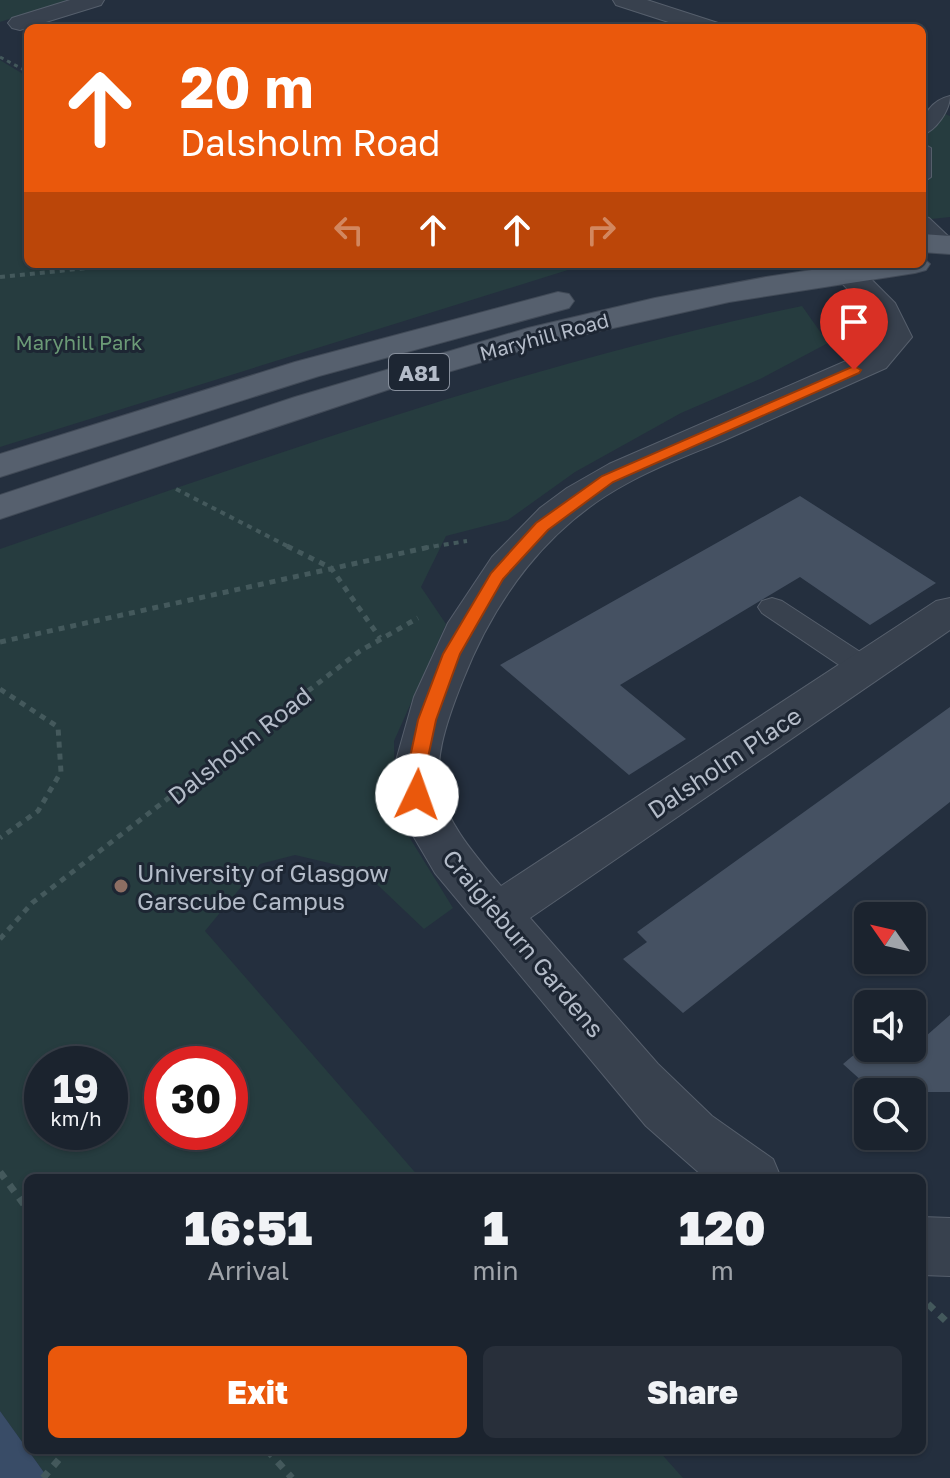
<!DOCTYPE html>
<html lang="en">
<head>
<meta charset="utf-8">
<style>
	:root { --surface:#1b232e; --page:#282f3a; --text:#f1f3f6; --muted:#a0a4aa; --line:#39404a; --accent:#ea580c }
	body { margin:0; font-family:"Golos Text",sans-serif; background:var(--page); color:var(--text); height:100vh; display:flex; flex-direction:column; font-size:30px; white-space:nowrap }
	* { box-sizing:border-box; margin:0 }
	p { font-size:26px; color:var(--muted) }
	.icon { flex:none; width:44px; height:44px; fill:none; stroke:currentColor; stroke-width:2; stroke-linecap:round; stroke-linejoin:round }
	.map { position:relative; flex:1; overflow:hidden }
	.details { position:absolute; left:24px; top:1174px; width:902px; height:280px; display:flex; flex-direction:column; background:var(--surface); border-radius:12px; box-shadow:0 2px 6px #0004,0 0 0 2px var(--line) }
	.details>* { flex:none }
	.hud { position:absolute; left:24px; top:24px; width:902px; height:244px; border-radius:12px; box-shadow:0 2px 6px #0004,0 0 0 2px var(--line); background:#ea580c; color:#fff; overflow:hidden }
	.needle { width:52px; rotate:304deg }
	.buttons { position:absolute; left:854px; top:902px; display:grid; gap:16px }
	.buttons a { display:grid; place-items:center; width:72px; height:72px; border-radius:12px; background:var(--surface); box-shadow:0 2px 6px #0004,0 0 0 2px var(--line); font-size:40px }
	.speed { position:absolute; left:24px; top:1046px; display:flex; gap:16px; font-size:40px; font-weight:700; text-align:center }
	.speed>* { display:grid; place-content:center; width:104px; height:104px; border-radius:50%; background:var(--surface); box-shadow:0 2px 6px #0004,0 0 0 2px var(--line); line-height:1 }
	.speed small { font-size:20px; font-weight:400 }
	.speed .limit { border:12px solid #d22; background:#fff; color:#111 }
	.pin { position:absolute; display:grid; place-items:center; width:68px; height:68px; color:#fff; margin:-82px -34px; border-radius:50% 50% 50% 0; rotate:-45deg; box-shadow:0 0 8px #0007 }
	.pin .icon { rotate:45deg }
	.me { position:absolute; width:88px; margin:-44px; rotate:3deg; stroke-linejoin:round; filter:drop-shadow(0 0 6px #0008) }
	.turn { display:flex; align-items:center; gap:28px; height:168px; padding:0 24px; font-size:36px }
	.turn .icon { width:104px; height:104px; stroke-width:2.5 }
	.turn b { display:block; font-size:56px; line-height:68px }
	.lanes { display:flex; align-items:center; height:76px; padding:0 24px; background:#0003; justify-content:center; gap:40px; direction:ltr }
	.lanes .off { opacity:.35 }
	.eta { display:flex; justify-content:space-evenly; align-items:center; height:136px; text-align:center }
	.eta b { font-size:48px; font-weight:800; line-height:56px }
	.primary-button { display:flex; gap:16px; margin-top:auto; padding:16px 24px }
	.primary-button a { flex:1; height:92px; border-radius:12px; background:var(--accent); color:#fff; font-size:32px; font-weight:800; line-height:92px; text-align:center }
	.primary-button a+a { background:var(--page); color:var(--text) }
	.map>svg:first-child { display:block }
	.green { fill:#263c3f; fill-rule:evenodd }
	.water { fill:#394c67 }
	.building { fill:#455162 }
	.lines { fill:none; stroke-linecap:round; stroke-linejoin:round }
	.service-casing { stroke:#565f6c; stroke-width:2 }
	.minor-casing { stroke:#565f6c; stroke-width:2 }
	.primary-casing { stroke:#414a57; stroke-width:2 }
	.path-far3 { stroke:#44595c; stroke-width:3; stroke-dasharray:4 4; stroke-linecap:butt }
	.path-far2 { stroke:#44595c; stroke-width:4; stroke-dasharray:5 5; stroke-linecap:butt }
	.path-far1 { stroke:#44595c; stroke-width:5; stroke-dasharray:6 6; stroke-linecap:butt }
	.path { stroke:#44595c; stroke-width:7; stroke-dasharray:8 8; stroke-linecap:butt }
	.service { fill:#38414e; fill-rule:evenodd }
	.minor { fill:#38414e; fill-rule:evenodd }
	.primary { fill:#56606e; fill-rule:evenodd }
	.route { fill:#ea580c; stroke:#983908; stroke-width:2 }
	.education-dot { fill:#8d6e63; stroke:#1d2633; stroke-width:3 }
	.labels { text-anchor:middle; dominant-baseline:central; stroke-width:6; stroke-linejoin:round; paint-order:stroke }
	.far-street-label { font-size:20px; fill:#b4bcc9; stroke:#1d2633 }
	.far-park-label { font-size:20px; fill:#6b9a76; stroke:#1d2633 }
	.shield { fill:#1d2633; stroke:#878f9c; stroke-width:2 }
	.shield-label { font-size:22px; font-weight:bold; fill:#b4bcc9 }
	.street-label { font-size:24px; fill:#b4bcc9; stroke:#1d2633 }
	.poi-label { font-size:24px; fill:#b4bcc9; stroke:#1d2633; text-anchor:start }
</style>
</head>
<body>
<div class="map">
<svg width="950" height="1478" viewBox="0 0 950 1478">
	<rect width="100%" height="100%" fill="#242f3e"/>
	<!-- green -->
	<path class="green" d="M 0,0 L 68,0 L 0,22 Z
		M 0,60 L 28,77 L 28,264 L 587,264 L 0,447 Z
		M 922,105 L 950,116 L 950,217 L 922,220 Z
		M 802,306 L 828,343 L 760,379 L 681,413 L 575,472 L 508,520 L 446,536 L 421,587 L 446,624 L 394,741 L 395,814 L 453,908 L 424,929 L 363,871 L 295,855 L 260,864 L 205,931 L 420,1178 L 28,1178 L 28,1450 L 0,1411 L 0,549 C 264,458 528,363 802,306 ZM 42,1064 L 110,1064 L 110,1132 L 42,1132 ZM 162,1064 L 230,1064 L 230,1132 L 162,1132 Z
		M 28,1450 L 658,1450 L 683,1478 L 48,1478 Z"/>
	<!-- water -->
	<path class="water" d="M 0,1411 L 48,1478 L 0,1478 Z"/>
	<!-- building -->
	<path class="building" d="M 800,496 L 936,583 L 870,625 L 800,577 L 620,685 L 686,739 L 629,775 L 500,665 Z
		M 950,707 L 950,802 L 683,1013 L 623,959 L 647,942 L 637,932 Z
		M 950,1015 L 950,1092 L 874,1092 L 843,1064 L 868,1043 L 868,1048 L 912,1048 L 912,1024 L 926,1036 Z"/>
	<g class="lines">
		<defs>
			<path id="service" d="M 950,96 C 950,110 936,131 922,135 C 922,116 930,101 950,96 Z
				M 922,143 L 931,148 L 931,177 L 922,183 Z
				M 922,216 L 929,218 L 950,238 L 950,251 L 940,250 L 922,233 Z
				M 772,598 L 782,601 L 874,661 L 878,668 L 874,675 L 864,678 L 854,675 L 762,613 L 758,607 L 762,601 Z"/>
			<path id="minor" d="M 70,0 L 104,0 L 101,5 L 20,30 L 12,28 L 8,23 L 12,18 Z
				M 613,0 L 647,0 L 718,23 L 722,28 L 687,28 L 616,5 Z
				M 824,264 L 856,264 L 895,303 L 912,337 L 886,368 C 832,392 779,416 725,440 C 692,454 658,466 626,484 C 548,526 495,598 463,680 C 422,782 432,805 501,886 L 936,601 L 950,598 L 950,630 L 530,918 L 658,1064 L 712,1116 L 773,1159 L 781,1178 L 705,1178 L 646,1126 L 435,873 L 401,815 L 394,796 L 394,768 L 414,697 L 448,623 L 492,557 L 540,508 L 567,488 L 609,464 L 862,354 L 879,336 L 870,313 Z
				M 922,1217 L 950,1218 L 950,1276 L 922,1275 Z"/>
			<path id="primary" d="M 922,234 L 950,236 L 950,254 L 922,252 Z
				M 922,257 L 930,264 L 926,270 L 915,273 L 729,302 L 551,342 L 396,387 L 0,519 L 0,495 L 295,397 L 528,328 L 655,298 L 766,277 L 851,264 L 922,264 Z
				M 558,292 L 569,294 L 574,301 L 569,308 L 319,376 L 0,477 L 0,454 L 295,362 Z"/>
		</defs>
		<!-- service casing -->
		<use href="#service" class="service-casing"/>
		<!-- minor casing -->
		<use href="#minor" class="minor-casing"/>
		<!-- primary casing -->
		<use href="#primary" class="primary-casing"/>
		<!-- path-far3 -->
		<path class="path-far3" d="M 0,57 L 28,72"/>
		<!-- path-far2 -->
		<path class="path-far2" d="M 0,277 L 127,264
			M 176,489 L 291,548
			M 424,548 L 467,541"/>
		<!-- path-far1 -->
		<path class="path-far1" d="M 287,546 L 331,568 L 380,638
			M 0,642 L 434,546
			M 0,689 L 58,727 L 61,772 L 38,811 L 0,838
			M 0,939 L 32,903 L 360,651 L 418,618"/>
		<!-- path -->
		<path class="path" d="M 0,1172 L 28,1210
			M 928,1304 L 950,1325
			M 267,1450 L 292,1478
			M 43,1478 L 67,1450"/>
		<!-- service -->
		<use href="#service" class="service"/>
		<!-- minor -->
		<use href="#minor" class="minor"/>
		<!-- primary -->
		<use href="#primary" class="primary"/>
	</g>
	<!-- route -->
	<path class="route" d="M 854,366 L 861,370 L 859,373 L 613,482 L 548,530 L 503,579 L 460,654 L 436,720 L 426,767 L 424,800 L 411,800 L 408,767 L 418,720 L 443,654 L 491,573 L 536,523 L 602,476 Z"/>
	<!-- markers -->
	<circle class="education-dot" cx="121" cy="886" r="8"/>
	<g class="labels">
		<!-- far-street labels -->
		<g class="far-street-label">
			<text transform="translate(544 336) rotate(-15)">Maryhill Road</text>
		</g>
		<!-- far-park labels -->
		<g class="far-park-label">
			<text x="79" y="342">Maryhill Park</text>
		</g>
		<!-- shield labels -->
		<rect class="shield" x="389" y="354" width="60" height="36" rx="6"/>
		<g class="shield-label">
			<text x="419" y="372">A81</text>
		</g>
		<!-- street labels -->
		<g class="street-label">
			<text transform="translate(239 745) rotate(-38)">Dalsholm Road</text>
			<text transform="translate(724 762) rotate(-34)">Dalsholm Place</text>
			<text transform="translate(524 943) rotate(50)">Craigieburn Gardens</text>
		</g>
		<!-- poi labels -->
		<g class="poi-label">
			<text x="137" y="872">University of Glasgow<tspan x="137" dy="28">Garscube Campus</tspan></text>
		</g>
	</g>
</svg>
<div class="buttons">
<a><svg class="needle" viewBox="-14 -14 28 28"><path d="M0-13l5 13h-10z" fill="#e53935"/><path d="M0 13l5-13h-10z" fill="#a0a4aa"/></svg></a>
<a><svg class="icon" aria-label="sound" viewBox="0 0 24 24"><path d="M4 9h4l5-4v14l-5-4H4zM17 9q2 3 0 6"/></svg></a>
<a><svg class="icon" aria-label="search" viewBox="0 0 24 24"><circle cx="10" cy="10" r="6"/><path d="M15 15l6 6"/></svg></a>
</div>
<div class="speed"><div>19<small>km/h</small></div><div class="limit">30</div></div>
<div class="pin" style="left:854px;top:370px;background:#d93025"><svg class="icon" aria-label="arrive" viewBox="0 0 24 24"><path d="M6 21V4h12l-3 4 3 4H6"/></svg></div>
<svg class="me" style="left:417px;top:795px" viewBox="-20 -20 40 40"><circle r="19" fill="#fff"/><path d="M0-13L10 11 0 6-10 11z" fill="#ea580c"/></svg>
<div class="hud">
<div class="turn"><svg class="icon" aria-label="ahead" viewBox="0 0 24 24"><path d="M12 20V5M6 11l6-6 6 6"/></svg><div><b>20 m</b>Dalsholm Road</div></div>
<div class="lanes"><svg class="icon off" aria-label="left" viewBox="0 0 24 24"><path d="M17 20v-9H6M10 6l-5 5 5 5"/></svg><svg class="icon" aria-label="ahead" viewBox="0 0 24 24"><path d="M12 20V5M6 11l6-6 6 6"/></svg><svg class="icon" aria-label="ahead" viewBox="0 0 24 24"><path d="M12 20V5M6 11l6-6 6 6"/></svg><svg class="icon off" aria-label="right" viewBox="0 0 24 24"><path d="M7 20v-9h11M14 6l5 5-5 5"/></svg></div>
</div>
<section class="details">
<div class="eta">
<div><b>16:51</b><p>Arrival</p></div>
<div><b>1</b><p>min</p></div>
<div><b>120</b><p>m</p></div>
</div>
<div class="primary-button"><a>Exit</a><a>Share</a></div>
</section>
</div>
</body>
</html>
